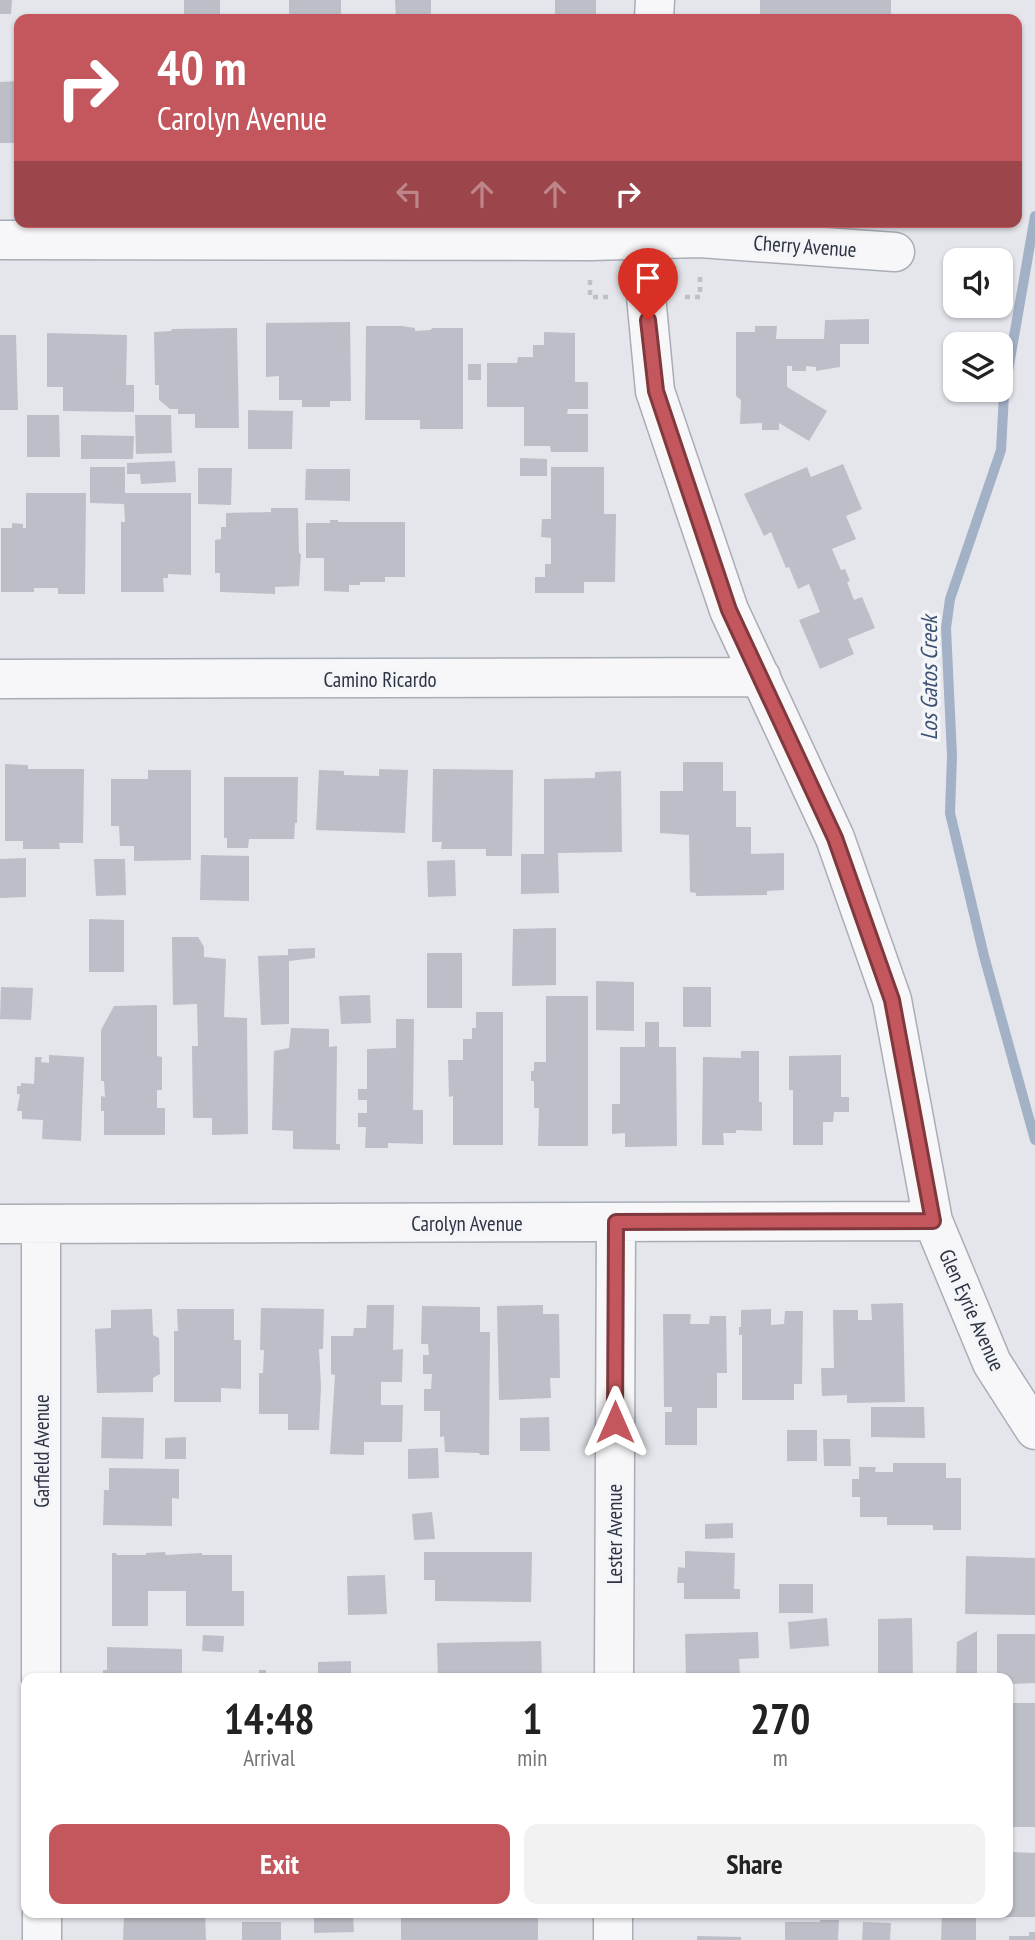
<!DOCTYPE html>
<html lang="en">
<head>
<meta charset="utf-8">
<style>
	:root { --surface:#fff; --page:#f2f2f2; --text:#222; --muted:#767676; --accent:#c3575d }
	body { margin:0; font-family:"PT Sans Narrow",sans-serif; background:var(--page); color:var(--text); height:100vh; display:flex; flex-direction:column; font-size:26px; white-space:nowrap }
	* { box-sizing:border-box; margin:0 }
	p { font-size:23px; color:var(--muted) }
	.icon { flex:none; width:38px; height:38px; fill:none; stroke:currentColor; stroke-width:2; stroke-linecap:round; stroke-linejoin:round }
	.map { position:relative; flex:1; overflow:hidden }
	.side { position:absolute; left:21px; top:1673px; width:992px; height:245px; display:flex; flex-direction:column; background:var(--surface); border-radius:14px; box-shadow:0 2px 5px #0004 }
	.side>* { flex:none }
	.banner { position:absolute; left:14px; top:14px; width:1008px; height:214px; border-radius:14px; box-shadow:0 2px 5px #0004; background:#c3575d; color:#fff; overflow:hidden }
	.controls { position:absolute; left:943px; top:248px; display:grid; gap:14px }
	.controls a { display:grid; place-items:center; width:70px; height:70px; border-radius:14px; background:var(--surface); box-shadow:0 2px 5px #0004; font-size:35px }
	.pin { position:absolute; display:grid; place-items:center; width:60px; height:60px; color:#fff; margin:-72px -30px; border-radius:50% 50% 50% 0; rotate:-45deg; box-shadow:0 0 7px #0007 }
	.pin .icon { rotate:45deg }
	.me { position:absolute; width:77px; margin:-38px; rotate:0deg; stroke-linejoin:round; filter:drop-shadow(0 0 5px #0008) }
	.turn { display:flex; align-items:center; gap:24px; height:147px; padding:0 28px; font-size:32px }
	.turn .icon { width:91px; height:91px; stroke-width:2.5 }
	.turn b { display:block; font-size:49px; line-height:60px }
	.lanes { display:flex; align-items:center; height:66px; padding:0 28px; background:#0003; justify-content:center; gap:35px; direction:ltr }
	.lanes .off { opacity:.35 }
	.eta { display:flex; justify-content:space-evenly; align-items:center; height:119px; text-align:center }
	.eta b { font-size:42px; font-weight:800; line-height:49px }
	.action { display:flex; gap:14px; margin-top:auto; padding:14px 28px }
	.action a { flex:1; height:80px; border-radius:14px; background:var(--accent); color:#fff; font-size:28px; font-weight:800; line-height:80px; text-align:center }
	.action a+a { background:var(--page); color:var(--text) }
	.map>svg:first-child { display:block }
	.lines { fill:none; stroke-linecap:round; stroke-linejoin:round }
	.stream { stroke:#a3b1c7; stroke-width:10 }
	.building { fill:#bcbfc7 }
	.minor-casing { stroke:#a9adb5; stroke-width:41 }
	.path { stroke:#bec0c6; stroke-width:4.5; stroke-dasharray:5 5; stroke-linecap:butt }
	.minor { stroke:#f7f7f9; stroke-width:38 }
	.route-casing { stroke:#7f393c; stroke-width:18 }
	.route { stroke:#c3575d; stroke-width:12 }
	.labels { text-anchor:middle; dominant-baseline:central; stroke-width:7; stroke-linejoin:round; paint-order:stroke }
	.street-label { font-size:21px; fill:#2d3342; stroke:#f4f5f8 }
	.water-label { font-size:23px; font-style:italic; fill:#3b4f72; stroke:#f4f5f8 }
</style>
</head>
<body>
<div class="map">
<svg width="1035" height="1940" viewBox="0 0 1035 1940">
	<rect width="100%" height="100%" fill="#e4e6eb"/>
	<g class="lines">
		<!-- stream -->
		<path class="stream" d="M 1035,216 L 1004,394 L 1001,450 L 950,599 L 946,628 L 952,756 L 950,813 L 984,956 L 1035,1140"/>
	</g>
	<!-- building -->
	<path class="building" d="M 0,0 L 12,0 L 11,14 L 0,14 Z
		M 184,0 L 220,0 L 220,18 L 184,17 Z
		M 289,0 L 341,0 L 341,15 L 289,16 Z
		M 395,0 L 431,0 L 431,18 L 396,18 Z
		M 555,0 L 596,0 L 596,19 L 555,19 Z
		M 760,0 L 891,0 L 891,14 L 760,16 Z
		M 18,81 L 19,143 L 0,143 L 0,82 Z
		M 869,319 L 869,344 L 840,344 L 840,367 L 816,371 L 816,367 L 806,366 L 806,371 L 792,371 L 792,366 L 787,366 L 787,387 L 827,411 L 809,441 L 779,423 L 779,430 L 762,430 L 762,423 L 740,424 L 741,400 L 736,396 L 736,332 L 755,332 L 755,326 L 777,326 L 776,339 L 824,339 L 825,320 Z
		M 350,322 L 351,401 L 330,401 L 330,407 L 302,407 L 302,400 L 279,400 L 279,376 L 266,377 L 266,323 Z
		M 366,326 L 402,326 L 415,328 L 415,331 L 431,330 L 432,328 L 463,328 L 463,429 L 420,429 L 420,420 L 365,420 Z
		M 237,328 L 239,428 L 195,428 L 195,414 L 178,414 L 178,409 L 170,409 L 159,400 L 159,385 L 155,385 L 154,332 L 171,331 L 172,329 Z
		M 544,332 L 575,333 L 575,382 L 588,382 L 588,409 L 568,409 L 567,414 L 588,414 L 588,452 L 551,452 L 550,446 L 524,446 L 524,407 L 487,407 L 487,363 L 517,363 L 518,357 L 533,357 L 533,345 L 544,345 Z
		M 47,333 L 127,335 L 126,385 L 134,385 L 134,412 L 63,411 L 63,387 L 47,387 Z
		M 0,335 L 16,335 L 18,410 L 0,410 Z
		M 468,364 L 481,364 L 481,380 L 468,380 Z
		M 248,410 L 293,411 L 292,449 L 248,449 Z
		M 27,415 L 59,415 L 60,457 L 27,457 Z
		M 135,415 L 171,415 L 172,453 L 136,454 Z
		M 81,435 L 134,436 L 133,459 L 81,459 Z
		M 520,458 L 547,459 L 547,476 L 520,476 Z
		M 175,461 L 176,482 L 141,484 L 140,474 L 127,474 L 127,463 Z
		M 843,464 L 862,509 L 846,516 L 856,539 L 832,549 L 841,570 L 845,569 L 850,581 L 847,582 L 854,600 L 862,597 L 875,628 L 848,639 L 854,654 L 820,669 L 799,620 L 820,612 L 809,584 L 798,589 L 789,567 L 786,568 L 771,532 L 764,536 L 744,494 L 807,467 L 811,477 Z
		M 90,467 L 125,467 L 125,493 L 191,493 L 191,575 L 168,574 L 168,578 L 163,578 L 164,592 L 121,592 L 121,522 L 125,522 L 124,504 L 90,503 Z
		M 551,467 L 604,467 L 604,514 L 616,514 L 615,582 L 584,582 L 584,593 L 535,593 L 535,577 L 545,577 L 545,564 L 551,564 L 551,538 L 541,537 L 542,519 L 551,519 Z
		M 198,468 L 232,468 L 231,505 L 198,504 Z
		M 306,469 L 350,469 L 350,501 L 305,500 Z
		M 26,493 L 86,493 L 85,594 L 58,594 L 58,588 L 34,588 L 34,592 L 1,592 L 1,528 L 12,528 L 12,523 L 23,524 L 23,528 L 26,528 Z
		M 271,508 L 298,508 L 299,553 L 301,554 L 299,586 L 275,587 L 275,594 L 220,592 L 220,573 L 215,573 L 215,540 L 221,539 L 221,527 L 226,527 L 226,513 L 271,512 Z
		M 330,520 L 338,520 L 338,522 L 405,522 L 405,577 L 385,577 L 385,582 L 360,582 L 360,585 L 349,585 L 349,592 L 324,591 L 324,558 L 306,558 L 306,523 L 330,523 Z
		M 683,762 L 723,762 L 723,791 L 736,791 L 736,827 L 751,827 L 751,854 L 784,853 L 784,890 L 767,891 L 767,895 L 696,896 L 696,893 L 690,892 L 689,835 L 660,833 L 660,791 L 683,791 Z
		M 5,764 L 28,765 L 28,769 L 84,769 L 83,843 L 59,843 L 60,849 L 23,849 L 23,841 L 5,841 Z
		M 379,769 L 408,770 L 405,833 L 316,830 L 319,770 L 344,771 L 344,775 L 379,776 Z
		M 433,769 L 513,770 L 512,856 L 486,856 L 486,849 L 441,849 L 442,842 L 432,842 Z
		M 148,770 L 191,770 L 191,860 L 134,861 L 134,846 L 120,846 L 119,826 L 111,826 L 111,779 L 148,779 Z
		M 621,771 L 622,852 L 558,853 L 559,893 L 521,894 L 521,854 L 544,854 L 544,779 L 595,778 L 595,772 Z
		M 224,777 L 298,777 L 297,823 L 295,823 L 294,839 L 249,839 L 248,848 L 227,848 L 227,838 L 224,838 Z
		M 201,855 L 249,856 L 249,901 L 200,900 Z
		M 26,858 L 26,897 L 0,898 L 0,859 Z
		M 94,859 L 125,859 L 126,895 L 96,896 Z
		M 455,860 L 456,896 L 428,897 L 427,861 Z
		M 89,919 L 124,920 L 124,972 L 89,972 Z
		M 556,928 L 556,985 L 512,986 L 513,929 Z
		M 172,937 L 198,937 L 204,947 L 204,957 L 226,959 L 224,1017 L 247,1018 L 248,1134 L 212,1135 L 212,1118 L 193,1118 L 192,1046 L 198,1046 L 197,1004 L 173,1005 Z
		M 315,948 L 315,958 L 289,961 L 289,1024 L 261,1025 L 258,956 L 288,955 L 288,949 Z
		M 427,953 L 462,953 L 462,1008 L 427,1008 Z
		M 596,981 L 634,982 L 634,1031 L 596,1030 Z
		M 1,987 L 33,988 L 31,1020 L 0,1019 Z
		M 683,987 L 711,987 L 711,1027 L 683,1027 Z
		M 370,995 L 371,1023 L 341,1024 L 339,996 Z
		M 546,996 L 588,996 L 588,1146 L 538,1146 L 539,1108 L 534,1108 L 534,1081 L 531,1081 L 531,1071 L 534,1071 L 534,1062 L 546,1062 Z
		M 157,1005 L 157,1056 L 162,1057 L 162,1090 L 157,1090 L 157,1108 L 165,1108 L 165,1135 L 104,1135 L 104,1111 L 101,1111 L 101,1096 L 105,1097 L 104,1081 L 101,1081 L 101,1030 L 114,1006 Z
		M 476,1012 L 503,1012 L 503,1145 L 453,1145 L 453,1096 L 449,1097 L 448,1060 L 463,1060 L 463,1039 L 472,1039 L 472,1028 L 476,1028 Z
		M 396,1019 L 414,1019 L 413,1110 L 423,1110 L 423,1144 L 388,1143 L 388,1148 L 365,1148 L 366,1127 L 358,1127 L 358,1113 L 367,1113 L 367,1100 L 358,1100 L 358,1089 L 367,1089 L 367,1049 L 396,1048 Z
		M 645,1022 L 659,1022 L 659,1047 L 676,1047 L 677,1146 L 625,1147 L 625,1133 L 612,1134 L 612,1104 L 620,1104 L 620,1047 L 645,1047 Z
		M 291,1028 L 329,1029 L 329,1047 L 337,1046 L 336,1144 L 340,1144 L 340,1150 L 293,1149 L 293,1131 L 272,1130 L 274,1051 L 289,1048 Z
		M 741,1051 L 759,1051 L 759,1102 L 762,1102 L 762,1131 L 736,1130 L 736,1133 L 723,1133 L 724,1145 L 702,1145 L 703,1057 L 741,1058 Z
		M 49,1055 L 84,1057 L 81,1141 L 42,1139 L 43,1120 L 22,1119 L 22,1111 L 17,1111 L 20,1094 L 17,1094 L 17,1086 L 21,1086 L 21,1083 L 34,1084 L 35,1057 L 42,1057 L 41,1062 L 49,1063 Z
		M 841,1055 L 841,1097 L 849,1097 L 849,1112 L 834,1112 L 833,1122 L 823,1122 L 823,1145 L 793,1145 L 793,1090 L 789,1090 L 789,1056 Z
		M 903,1303 L 905,1402 L 847,1403 L 847,1395 L 822,1396 L 821,1368 L 834,1368 L 833,1310 L 858,1310 L 858,1320 L 872,1320 L 871,1304 Z
		M 367,1305 L 394,1305 L 393,1350 L 403,1349 L 402,1382 L 381,1382 L 381,1405 L 403,1405 L 402,1442 L 364,1442 L 364,1455 L 330,1454 L 335,1375 L 331,1374 L 331,1336 L 353,1336 L 354,1328 L 366,1328 Z
		M 543,1305 L 543,1314 L 559,1314 L 560,1378 L 550,1378 L 551,1398 L 499,1400 L 497,1306 Z
		M 422,1306 L 480,1307 L 480,1332 L 490,1332 L 489,1455 L 480,1455 L 479,1453 L 445,1452 L 444,1436 L 440,1437 L 440,1411 L 424,1411 L 424,1389 L 431,1389 L 432,1374 L 423,1374 L 423,1355 L 429,1355 L 428,1344 L 421,1344 Z
		M 261,1308 L 324,1309 L 323,1349 L 319,1349 L 321,1386 L 319,1430 L 288,1430 L 288,1414 L 259,1414 L 259,1373 L 263,1373 L 264,1350 L 260,1350 Z
		M 152,1309 L 153,1335 L 159,1338 L 160,1374 L 153,1378 L 153,1392 L 97,1393 L 95,1329 L 111,1328 L 111,1310 Z
		M 177,1309 L 234,1309 L 234,1340 L 241,1340 L 241,1389 L 221,1388 L 221,1402 L 174,1402 L 174,1331 L 178,1331 Z
		M 771,1309 L 771,1325 L 784,1324 L 785,1311 L 803,1311 L 802,1384 L 794,1384 L 794,1400 L 742,1400 L 742,1335 L 739,1335 L 739,1327 L 741,1327 L 741,1310 Z
		M 663,1314 L 691,1314 L 690,1324 L 709,1324 L 710,1316 L 726,1316 L 727,1373 L 717,1373 L 717,1408 L 697,1408 L 697,1445 L 665,1445 L 665,1412 L 672,1412 L 672,1407 L 664,1407 Z
		M 871,1407 L 924,1407 L 925,1438 L 871,1437 Z
		M 102,1417 L 144,1418 L 143,1459 L 101,1458 Z
		M 549,1417 L 550,1451 L 520,1451 L 520,1418 Z
		M 787,1430 L 817,1430 L 817,1461 L 787,1461 Z
		M 186,1437 L 186,1459 L 165,1459 L 165,1438 Z
		M 823,1439 L 850,1439 L 851,1466 L 824,1466 Z
		M 438,1448 L 439,1478 L 408,1479 L 408,1449 Z
		M 893,1463 L 946,1463 L 946,1478 L 961,1478 L 961,1530 L 933,1530 L 933,1525 L 887,1525 L 887,1517 L 860,1517 L 860,1497 L 852,1497 L 852,1479 L 859,1479 L 859,1467 L 876,1467 L 875,1472 L 893,1472 Z
		M 109,1468 L 179,1469 L 179,1499 L 172,1498 L 172,1526 L 103,1525 L 104,1490 L 109,1490 Z
		M 432,1512 L 435,1539 L 414,1540 L 412,1514 Z
		M 733,1523 L 733,1538 L 705,1539 L 705,1524 Z
		M 685,1551 L 735,1553 L 734,1589 L 740,1589 L 740,1599 L 684,1599 L 684,1583 L 677,1583 L 678,1567 L 685,1568 Z
		M 165,1552 L 166,1555 L 202,1553 L 202,1555 L 232,1555 L 232,1591 L 244,1591 L 244,1626 L 186,1626 L 186,1591 L 148,1591 L 148,1626 L 112,1626 L 112,1553 L 116,1553 L 117,1555 L 146,1555 L 146,1553 Z
		M 424,1552 L 532,1552 L 531,1602 L 435,1601 L 435,1580 L 424,1580 Z
		M 966,1556 L 1035,1558 L 1035,1615 L 965,1614 Z
		M 385,1575 L 387,1614 L 348,1615 L 347,1576 Z
		M 779,1584 L 813,1584 L 813,1613 L 779,1613 Z
		M 827,1618 L 829,1646 L 790,1649 L 788,1622 Z
		M 912,1618 L 913,1678 L 878,1678 L 878,1619 Z
		M 977,1631 L 977,1678 L 962,1678 L 956,1675 L 957,1642 Z
		M 758,1632 L 759,1658 L 739,1659 L 740,1678 L 686,1678 L 685,1634 Z
		M 997,1634 L 1035,1634 L 1035,1683 L 1008,1684 L 1008,1678 L 997,1678 Z
		M 203,1635 L 224,1636 L 223,1652 L 202,1651 Z
		M 541,1641 L 542,1678 L 438,1678 L 437,1643 Z
		M 107,1647 L 182,1649 L 182,1678 L 103,1678 L 103,1670 L 107,1670 Z
		M 351,1661 L 351,1678 L 318,1678 L 318,1662 Z
		M 259,1670 L 266,1670 L 266,1675 L 281,1675 L 281,1678 L 223,1678 L 223,1676 L 259,1675 Z
		M 1008,1703 L 1035,1703 L 1035,1827 L 1008,1827 Z
		M 1008,1852 L 1035,1853 L 1035,1917 L 1001,1917 L 1001,1913 L 1008,1913 Z
		M 124,1913 L 205,1913 L 206,1940 L 123,1940 Z
		M 314,1913 L 353,1913 L 354,1932 L 314,1933 Z
		M 401,1913 L 538,1913 L 538,1940 L 401,1940 Z
		M 942,1913 L 976,1913 L 976,1940 L 941,1940 Z
		M 820,1920 L 839,1920 L 838,1940 L 785,1940 L 785,1922 L 820,1922 Z
		M 242,1922 L 281,1922 L 281,1940 L 242,1940 Z
		M 863,1922 L 891,1923 L 890,1940 L 862,1940 Z
		M 1029,1932 L 1035,1932 L 1035,1940 L 1009,1940 L 1009,1936 L 1029,1936 Z
		M 697,1936 L 741,1937 L 741,1940 L 697,1940 Z"/>
	<g class="lines">
		<defs>
			<path id="minor" d="M 654,19 L 655,0
				M 642,222 L 646,296 L 655,391 L 729,610 L 835,838 L 892,1000 L 933,1221 L 992,1363 L 1035,1430
				M 0,240 L 590,241 L 700,238 L 895,252
				M 0,679 L 761,677
				M 0,1224 L 933,1221
				M 41,1678 L 41,1224
				M 614,1678 L 616,1222
				M 42,1913 L 42,1940
				M 613,1940 L 613,1913"/>
		</defs>
		<!-- minor casing -->
		<use href="#minor" class="minor-casing"/>
		<!-- path -->
		<path class="path" d="M 590,280 L 590,297 L 609,297
			M 685,297 L 700,297 L 700,276"/>
		<!-- minor -->
		<use href="#minor" class="minor"/>
	</g>
	<g class="lines">
		<defs>
			<path id="route" d="M 615,1422 L 616,1222 L 933,1221 L 892,1000 L 835,838 L 729,610 L 656,391 L 648,320"/>
		</defs>
		<!-- route casing -->
		<use href="#route" class="route-casing"/>
		<!-- route -->
		<use href="#route" class="route"/>
	</g>
	<g class="labels">
		<!-- street labels -->
		<g class="street-label">
			<text transform="translate(805 246) rotate(4)">Cherry Avenue</text>
			<text x="380" y="679">Camino Ricardo</text>
			<text x="467" y="1223">Carolyn Avenue</text>
			<text transform="translate(972 1310) rotate(66)">Glen Eyrie Avenue</text>
			<text transform="translate(41 1451) rotate(-90)">Garfield Avenue</text>
			<text transform="translate(614 1534) rotate(-90)">Lester Avenue</text>
		</g>
		<!-- water labels -->
		<g class="water-label">
			<text transform="translate(928 678) rotate(-90)">Los Gatos Creek</text>
		</g>
	</g>
</svg>
<div class="controls">
<a><svg class="icon" aria-label="sound" viewBox="0 0 24 24"><path d="M4 9h4l5-4v14l-5-4H4zM17 9q2 3 0 6"/></svg></a>
<a><svg class="icon" aria-label="layers" viewBox="0 0 24 24"><path d="M12 4l9 5-9 5-9-5zM3 14l9 5 9-5"/></svg></a>
</div>
<div class="pin" style="left:648px;top:320px;background:#d93025"><svg class="icon" aria-label="arrive" viewBox="0 0 24 24"><path d="M6 21V4h12l-3 4 3 4H6"/></svg></div>
<svg class="me" style="left:615px;top:1422px" viewBox="-20 -20 40 40"><path d="M0-17L14 15 0 8-14 15z" fill="#c3575d" stroke="#fff" stroke-width="4"/></svg>
<div class="banner">
<div class="turn"><svg class="icon" aria-label="right" viewBox="0 0 24 24"><path d="M7 20v-9h11M14 6l5 5-5 5"/></svg><div><b>40 m</b>Carolyn Avenue</div></div>
<div class="lanes"><svg class="icon off" aria-label="left" viewBox="0 0 24 24"><path d="M17 20v-9H6M10 6l-5 5 5 5"/></svg><svg class="icon off" aria-label="ahead" viewBox="0 0 24 24"><path d="M12 20V5M6 11l6-6 6 6"/></svg><svg class="icon off" aria-label="ahead" viewBox="0 0 24 24"><path d="M12 20V5M6 11l6-6 6 6"/></svg><svg class="icon" aria-label="right" viewBox="0 0 24 24"><path d="M7 20v-9h11M14 6l5 5-5 5"/></svg></div>
</div>
<section class="side">
<div class="eta">
<div><b>14:48</b><p>Arrival</p></div>
<div><b>1</b><p>min</p></div>
<div><b>270</b><p>m</p></div>
</div>
<div class="action"><a>Exit</a><a>Share</a></div>
</section>
</div>
</body>
</html>
